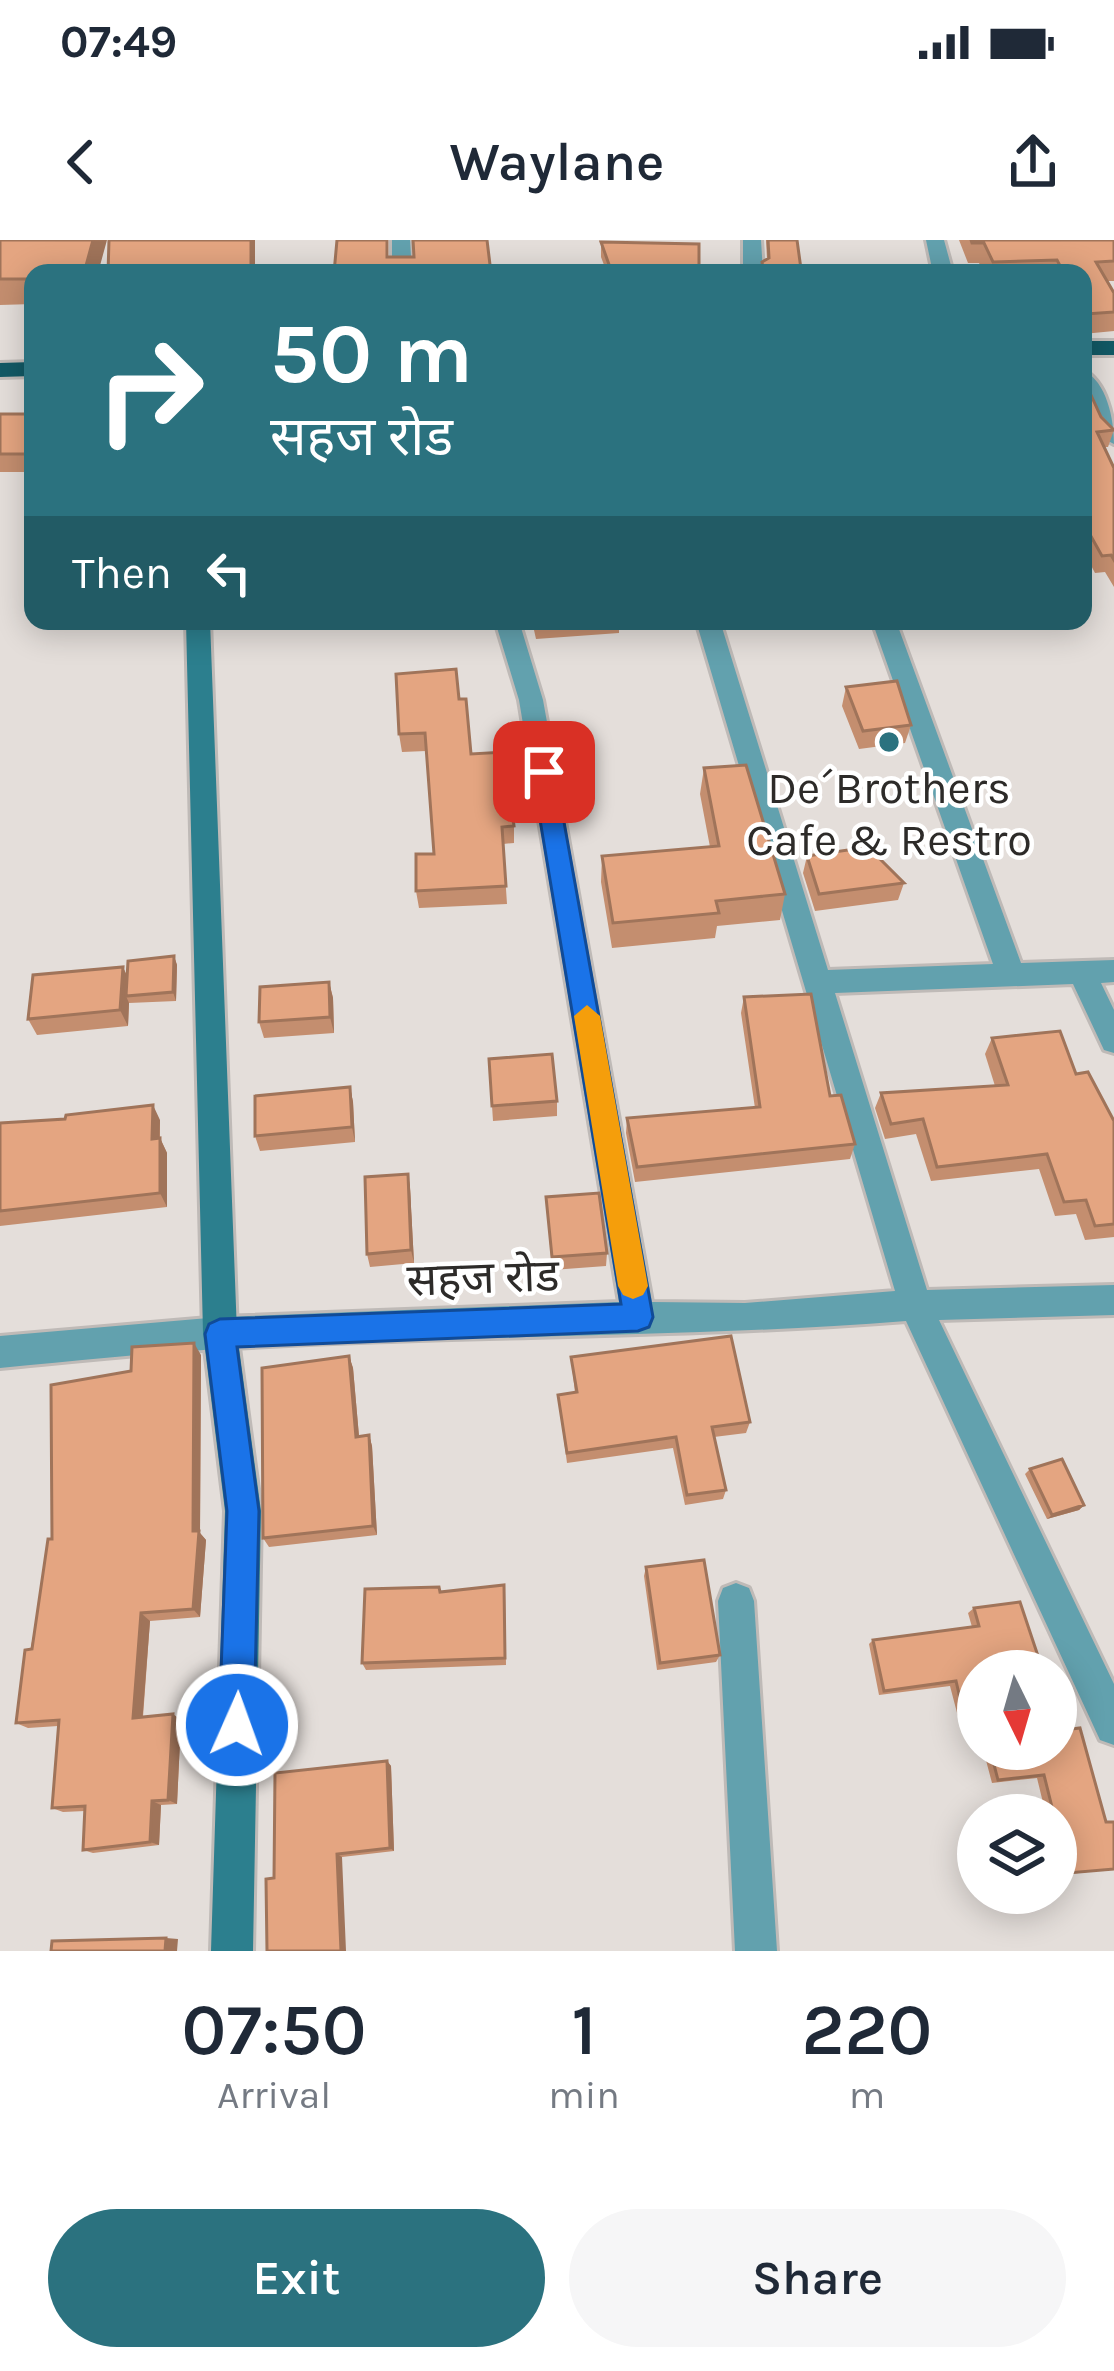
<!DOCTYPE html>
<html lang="en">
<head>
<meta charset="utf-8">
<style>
	:root { --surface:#fff; --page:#f6f6f7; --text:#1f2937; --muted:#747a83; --accent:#2b727f }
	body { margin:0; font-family:Karla,"Noto Sans Devanagari",sans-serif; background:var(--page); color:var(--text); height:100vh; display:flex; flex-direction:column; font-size:45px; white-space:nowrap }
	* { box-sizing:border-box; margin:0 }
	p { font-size:39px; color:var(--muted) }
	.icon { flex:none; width:66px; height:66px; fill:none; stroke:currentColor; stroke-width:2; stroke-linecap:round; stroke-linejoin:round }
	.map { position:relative; height:1711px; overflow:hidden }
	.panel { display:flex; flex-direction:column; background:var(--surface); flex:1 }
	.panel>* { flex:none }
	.hud { position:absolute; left:24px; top:24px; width:1068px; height:366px; border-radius:24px; box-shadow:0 6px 30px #0003; background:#2b727f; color:#fff; overflow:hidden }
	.needle { width:78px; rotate:175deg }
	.fabs { position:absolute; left:957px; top:1410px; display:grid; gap:24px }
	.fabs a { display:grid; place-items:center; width:120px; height:120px; border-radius:50%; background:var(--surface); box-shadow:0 6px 30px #0003; font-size:60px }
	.pin { position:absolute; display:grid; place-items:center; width:102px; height:102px; color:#fff; margin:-51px; border-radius:24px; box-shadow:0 6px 18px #0006 }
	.me { position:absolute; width:132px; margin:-66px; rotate:2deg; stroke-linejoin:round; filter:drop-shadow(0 0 9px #0008) }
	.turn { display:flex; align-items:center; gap:42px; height:252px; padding:0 48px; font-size:54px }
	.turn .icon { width:156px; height:156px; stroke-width:2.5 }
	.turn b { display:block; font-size:84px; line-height:102px }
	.then { display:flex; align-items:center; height:114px; padding:0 48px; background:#0003; gap:24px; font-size:45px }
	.eta { display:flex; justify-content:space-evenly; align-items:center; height:204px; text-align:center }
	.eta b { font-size:72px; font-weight:600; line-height:84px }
	.cta { display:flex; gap:24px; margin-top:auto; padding:24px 48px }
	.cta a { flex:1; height:138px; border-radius:72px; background:var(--accent); color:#fff; font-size:48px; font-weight:600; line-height:138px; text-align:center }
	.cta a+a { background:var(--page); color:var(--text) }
	.status { display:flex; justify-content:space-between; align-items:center; height:84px; padding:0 60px; background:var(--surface); direction:ltr }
	.status svg { height:33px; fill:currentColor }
	header { display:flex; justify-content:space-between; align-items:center; height:156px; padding:0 48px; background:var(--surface); font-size:54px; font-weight:600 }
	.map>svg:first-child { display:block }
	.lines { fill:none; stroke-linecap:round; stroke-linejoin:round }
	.minor-casing { stroke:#bfbab7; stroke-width:6 }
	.secondary-casing { stroke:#bfbab7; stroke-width:6 }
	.trunk-casing { stroke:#bfbab7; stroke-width:6 }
	.minor { fill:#62a1ae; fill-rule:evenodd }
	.secondary { fill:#2c7f8e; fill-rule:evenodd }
	.trunk { fill:#125965; fill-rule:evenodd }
	.wall { fill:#c48e6f }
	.shaded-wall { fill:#a0745a }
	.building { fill:#e4a581; stroke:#a0745a; stroke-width:3 }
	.route { fill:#1a73e8; stroke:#114b97; stroke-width:3 }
	.slow { fill:#f59e0b }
	.poi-dot { fill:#2b727f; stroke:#fff; stroke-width:4.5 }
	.labels { text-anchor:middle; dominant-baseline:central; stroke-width:9; stroke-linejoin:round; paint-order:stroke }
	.poi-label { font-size:45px; fill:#2d2b29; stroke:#fff }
	.street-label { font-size:45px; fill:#2d2b29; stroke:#fff }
</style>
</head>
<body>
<div class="status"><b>07:49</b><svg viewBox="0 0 49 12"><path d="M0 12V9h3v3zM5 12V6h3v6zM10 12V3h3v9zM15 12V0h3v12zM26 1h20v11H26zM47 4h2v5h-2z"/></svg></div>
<header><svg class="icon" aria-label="back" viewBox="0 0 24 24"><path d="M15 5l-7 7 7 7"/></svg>Waylane<svg class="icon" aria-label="share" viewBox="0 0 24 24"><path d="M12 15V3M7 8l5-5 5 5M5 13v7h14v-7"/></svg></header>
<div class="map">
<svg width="1114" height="1711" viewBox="0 0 1114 1711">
	<rect width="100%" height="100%" fill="#e4deda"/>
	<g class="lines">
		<defs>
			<path id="minor" d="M 392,0 L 410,0 L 412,33 L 392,33 Z
				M 743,0 L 761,0 L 763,33 L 743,33 Z
				M 926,0 L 944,0 L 953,33 L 933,33 Z
				M 1083,130 C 1107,142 1114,179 1114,204 C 1090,193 1083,155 1083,130 Z
				M 495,381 L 519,381 L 543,460 L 652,1062 L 745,1063 L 895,1051 L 696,381 L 720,381 L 828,730 L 993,724 L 872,381 L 896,381 L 1021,723 L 1114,720 L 1114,742 L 1101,743 L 1114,770 L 1114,813 L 1104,810 L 1073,744 L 835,753 L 927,1050 L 1114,1045 L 1114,1075 L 939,1080 L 1114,1444 L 1114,1505 L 1100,1500 L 906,1081 C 677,1099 448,1094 219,1109 C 146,1113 73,1121 0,1128 L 0,1096 L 220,1077 L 619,1062 L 519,460 Z
				M 736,1343 L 749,1348 L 754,1361 L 777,1711 L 735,1711 L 718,1361 L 723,1348 Z"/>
			<path id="secondary" d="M 186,381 L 210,381 L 237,1093 L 261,1271 L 253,1711 L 211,1711 L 225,1271 L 203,1093 Z"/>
			<path id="trunk" d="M 1083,101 L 1114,101 L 1114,115 L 1083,115 Z
				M 33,122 L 33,136 L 0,137 L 0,123 Z"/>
		</defs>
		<!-- minor casing -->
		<use href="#minor" class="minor-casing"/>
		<!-- secondary casing -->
		<use href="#secondary" class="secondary-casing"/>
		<!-- trunk casing -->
		<use href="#trunk" class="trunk-casing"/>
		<!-- minor -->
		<use href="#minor" class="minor"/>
		<!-- secondary -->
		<use href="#secondary" class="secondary"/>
		<!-- trunk -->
		<use href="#trunk" class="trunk"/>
	</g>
	<!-- wall -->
	<path class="wall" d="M 0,0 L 33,33 L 33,64 L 0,65 Z
		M 766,0 L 797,0 L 801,33 L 761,33 L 762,22 L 767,19 Z
		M 959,0 L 1114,0 L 1114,41 L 1107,41 L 1114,53 L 1114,91 L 1083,94 L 1083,33 L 984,33 L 979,23 L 968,23 Z
		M 601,2 L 699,33 L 607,33 L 601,17 Z
		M 1083,153 L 1114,190 L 1108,207 L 1104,207 L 1114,228 L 1114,347 L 1105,332 L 1095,333 L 1083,310 Z
		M 0,174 L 33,174 L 33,232 L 0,232 Z
		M 532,381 L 619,381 L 619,393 L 536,399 Z
		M 846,447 L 911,485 L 905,503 L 859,509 L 842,466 Z
		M 459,459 L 471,514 L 514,586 L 514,603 L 503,604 L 507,664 L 419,668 L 416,651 L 434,614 L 426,511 L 402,512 L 399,494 Z
		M 704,528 L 785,654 L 780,680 L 717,686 L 715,698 L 612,708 L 601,642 L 602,616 L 710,607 L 700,554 Z
		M 807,616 L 904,643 L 898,660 L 815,671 L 803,633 Z
		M 174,716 L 177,725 L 176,761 L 129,763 L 128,786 L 37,795 L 28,779 L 123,727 L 127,736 Z
		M 329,742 L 333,758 L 334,793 L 264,798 L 259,782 Z
		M 744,757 L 830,856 L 855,904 L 850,919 L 635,942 L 626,893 L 627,878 L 755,868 L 741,773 Z
		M 992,798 L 1076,834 L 1114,881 L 1114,997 L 1085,1000 L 1076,974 L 1055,976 L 1039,929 L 931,941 L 916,894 L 885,899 L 875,868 L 881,853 L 995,846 L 985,814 Z
		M 489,819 L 557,861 L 557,876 L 493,881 Z
		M 350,847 L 353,862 L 355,902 L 260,911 L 255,896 Z
		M 160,880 L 160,898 L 167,913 L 167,967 L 0,986 L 0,883 Z
		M 408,934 L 410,948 L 414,1023 L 370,1027 L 367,1014 Z
		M 546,957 L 607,1013 L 606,1026 L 552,1030 Z
		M 201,1115 L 200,1293 L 206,1300 L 200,1377 L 150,1381 L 143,1477 L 181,1480 L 177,1564 L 161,1565 L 159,1605 L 93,1613 L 83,1610 L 85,1571 L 63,1572 L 52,1568 L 58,1486 L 28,1488 L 16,1483 L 52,1299 L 131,1131 Z
		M 349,1116 L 353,1128 L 359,1196 L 369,1195 L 372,1206 L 377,1295 L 269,1307 L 263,1298 Z
		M 571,1117 L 750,1182 L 746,1193 L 714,1197 L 726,1250 L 723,1259 L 685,1265 L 673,1208 L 567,1223 L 558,1155 L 575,1153 Z
		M 1030,1229 L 1084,1265 L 1079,1270 L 1047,1279 L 1025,1234 Z
		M 646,1327 L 720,1415 L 716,1422 L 657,1430 L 644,1336 Z
		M 440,1352 L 505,1353 L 506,1425 L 366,1430 L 362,1423 Z
		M 1020,1362 L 978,1431 L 978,1487 L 961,1488 L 950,1446 L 879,1455 L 869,1404 L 873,1400 L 972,1387 L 968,1373 L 974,1368 Z
		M 983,1509 L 1056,1509 L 1114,1629 L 1061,1635 L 1056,1615 L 1056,1575 L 1046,1575 L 1037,1538 L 992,1543 Z
		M 387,1521 L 391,1526 L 394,1611 L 342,1617 L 274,1638 Z"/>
	<!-- shaded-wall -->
	<path class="shaded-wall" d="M 93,0 L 107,0 L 98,33 L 84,33 Z
		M 251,0 L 255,0 L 255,33 L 251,33 Z
		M 174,716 L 177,725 L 176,761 L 173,752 Z
		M 123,727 L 130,743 L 126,756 L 129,763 L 128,786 L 120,770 Z
		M 329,742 L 333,758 L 334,793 L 330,777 Z
		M 350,847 L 353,862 L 355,902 L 352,887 Z
		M 153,865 L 160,880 L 159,914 L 152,899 Z
		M 160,898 L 167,913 L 167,967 L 160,953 Z
		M 408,934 L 410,948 L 414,1023 L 411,1010 Z
		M 194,1103 L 201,1115 L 200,1293 L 206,1300 L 200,1377 L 193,1369 Z
		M 349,1116 L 353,1128 L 360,1208 L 356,1197 Z
		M 369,1195 L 372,1206 L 377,1295 L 373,1286 Z
		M 1084,1265 L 1079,1270 L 1047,1279 L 1052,1275 Z
		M 141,1373 L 150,1381 L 142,1484 L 133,1478 Z
		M 173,1474 L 181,1480 L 177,1564 L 168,1560 Z
		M 387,1521 L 391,1526 L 394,1611 L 390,1608 Z
		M 152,1561 L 161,1565 L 159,1605 L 150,1602 Z
		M 337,1614 L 342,1617 L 346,1711 L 341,1711 Z
		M 166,1698 L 178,1699 L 177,1711 L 165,1711 Z"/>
	<!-- building -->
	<path class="building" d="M 0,0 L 93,0 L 84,33 L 33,33 L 33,39 L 0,39 Z
		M 109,0 L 251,0 L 251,33 L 108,33 Z
		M 337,0 L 387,0 L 387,17 L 414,17 L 413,0 L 487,0 L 491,33 L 334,33 Z
		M 768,0 L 797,0 L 801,29 L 763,29 L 762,22 L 769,18 Z
		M 971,0 L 1114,0 L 1114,21 L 1096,22 L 1114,53 L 1114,72 L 1086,74 L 1083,68 L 1083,33 L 1064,33 L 1057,20 L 993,22 L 984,3 L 972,3 Z
		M 601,2 L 699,4 L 699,33 L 612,33 Z
		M 1083,153 L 1090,153 L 1101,177 L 1114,190 L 1097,192 L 1114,228 L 1114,320 L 1111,315 L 1102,316 L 1083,282 Z
		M 0,174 L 33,174 L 33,214 L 0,214 Z
		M 456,429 L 459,459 L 466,459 L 471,514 L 505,512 L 514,586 L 502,587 L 506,646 L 416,651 L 416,614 L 434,614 L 425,493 L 399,494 L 396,434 Z
		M 897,441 L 911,485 L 863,491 L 846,447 Z
		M 746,525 L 785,654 L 716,661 L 719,673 L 613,683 L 602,616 L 719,606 L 704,528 Z
		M 868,607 L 904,643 L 819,654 L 807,616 Z
		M 174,716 L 173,752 L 126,756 L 128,721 Z
		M 123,727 L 120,770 L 28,779 L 33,735 Z
		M 329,742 L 330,777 L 259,782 L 260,747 Z
		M 811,754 L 830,856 L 841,855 L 855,904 L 637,927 L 627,878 L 760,867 L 744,757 Z
		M 1060,791 L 1076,834 L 1088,832 L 1114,881 L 1114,984 L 1095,986 L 1086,960 L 1064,962 L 1047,914 L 937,927 L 923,879 L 891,884 L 881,853 L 1008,845 L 992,798 Z
		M 552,814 L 557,861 L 492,866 L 489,819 Z
		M 350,847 L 352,887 L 255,896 L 255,856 Z
		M 153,865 L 152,899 L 160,898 L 160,953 L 0,971 L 0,883 L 65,879 L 66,875 Z
		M 408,934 L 411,1010 L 367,1014 L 365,937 Z
		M 599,953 L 607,1013 L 552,1017 L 546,957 Z
		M 731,1096 L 750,1182 L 712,1187 L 726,1250 L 687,1255 L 676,1197 L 567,1213 L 558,1155 L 577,1152 L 571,1117 Z
		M 194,1103 L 193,1291 L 199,1291 L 193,1369 L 141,1373 L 133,1478 L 173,1474 L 168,1560 L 152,1561 L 150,1602 L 83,1610 L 85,1566 L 52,1568 L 59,1480 L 16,1483 L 25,1410 L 32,1409 L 48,1299 L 52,1299 L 51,1145 L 131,1131 L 132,1107 Z
		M 349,1116 L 356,1197 L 369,1195 L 373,1286 L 263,1298 L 262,1128 Z
		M 1062,1219 L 1084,1265 L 1052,1275 L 1030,1229 Z
		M 704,1320 L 720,1415 L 660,1423 L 646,1327 Z
		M 504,1345 L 505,1418 L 362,1423 L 365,1349 L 439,1347 L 440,1352 Z
		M 1020,1362 L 1043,1431 L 978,1431 L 978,1483 L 966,1484 L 956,1441 L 884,1451 L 873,1400 L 979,1386 L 974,1368 Z
		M 1056,1469 L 1063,1490 L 1080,1488 L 1106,1582 L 1114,1582 L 1114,1629 L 1068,1633 L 1056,1583 L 1056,1575 L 1054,1575 L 1044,1535 L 998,1540 L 990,1509 L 1056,1509 Z
		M 387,1521 L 390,1608 L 337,1614 L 341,1711 L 267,1711 L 266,1639 L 274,1638 L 275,1533 Z
		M 166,1698 L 165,1711 L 51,1711 L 52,1701 Z"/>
	<!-- route -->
	<path class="route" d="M 544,523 L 555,532 L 653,1077 L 649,1087 L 638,1091 L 237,1107 L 259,1271 L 254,1485 L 249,1498 L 237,1503 L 224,1498 L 219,1485 L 227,1271 L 205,1094 L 209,1084 L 220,1079 L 621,1064 L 532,532 Z"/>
	<!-- slow -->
	<path class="slow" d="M 587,765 L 600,776 L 648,1046 L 643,1055 L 633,1059 L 623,1055 L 618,1046 L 574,776 Z"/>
	<!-- markers -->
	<circle class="poi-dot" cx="889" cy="502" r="12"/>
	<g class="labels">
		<!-- poi labels -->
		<g class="poi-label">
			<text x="889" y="548">De´Brothers<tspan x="889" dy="52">Cafe &amp; Restro</tspan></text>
		</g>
		<!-- street labels -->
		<g class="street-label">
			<text transform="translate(483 1038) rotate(-2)">सहज रोड</text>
		</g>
	</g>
</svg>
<div class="fabs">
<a><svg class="needle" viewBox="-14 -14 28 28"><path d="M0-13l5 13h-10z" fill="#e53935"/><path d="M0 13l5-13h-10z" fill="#747a83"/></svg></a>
<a><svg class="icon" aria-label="layers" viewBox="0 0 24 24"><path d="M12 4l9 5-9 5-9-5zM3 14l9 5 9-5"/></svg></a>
</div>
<div class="pin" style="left:544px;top:532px;background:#d93025"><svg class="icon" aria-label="arrive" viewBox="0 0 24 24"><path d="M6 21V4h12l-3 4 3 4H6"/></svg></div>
<svg class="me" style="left:237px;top:1485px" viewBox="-20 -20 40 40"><circle r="17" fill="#1a73e8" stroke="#fff" stroke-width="3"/><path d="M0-11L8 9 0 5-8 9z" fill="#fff"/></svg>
<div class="hud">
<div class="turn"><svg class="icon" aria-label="right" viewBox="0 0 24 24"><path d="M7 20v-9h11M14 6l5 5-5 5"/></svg><div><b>50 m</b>सहज रोड</div></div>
<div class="then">Then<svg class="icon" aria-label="left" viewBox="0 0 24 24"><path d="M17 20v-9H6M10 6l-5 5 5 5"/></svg></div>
</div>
</div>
<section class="panel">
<div class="eta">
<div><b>07:50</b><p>Arrival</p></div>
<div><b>1</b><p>min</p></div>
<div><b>220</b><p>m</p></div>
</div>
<div class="cta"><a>Exit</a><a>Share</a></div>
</section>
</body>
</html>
